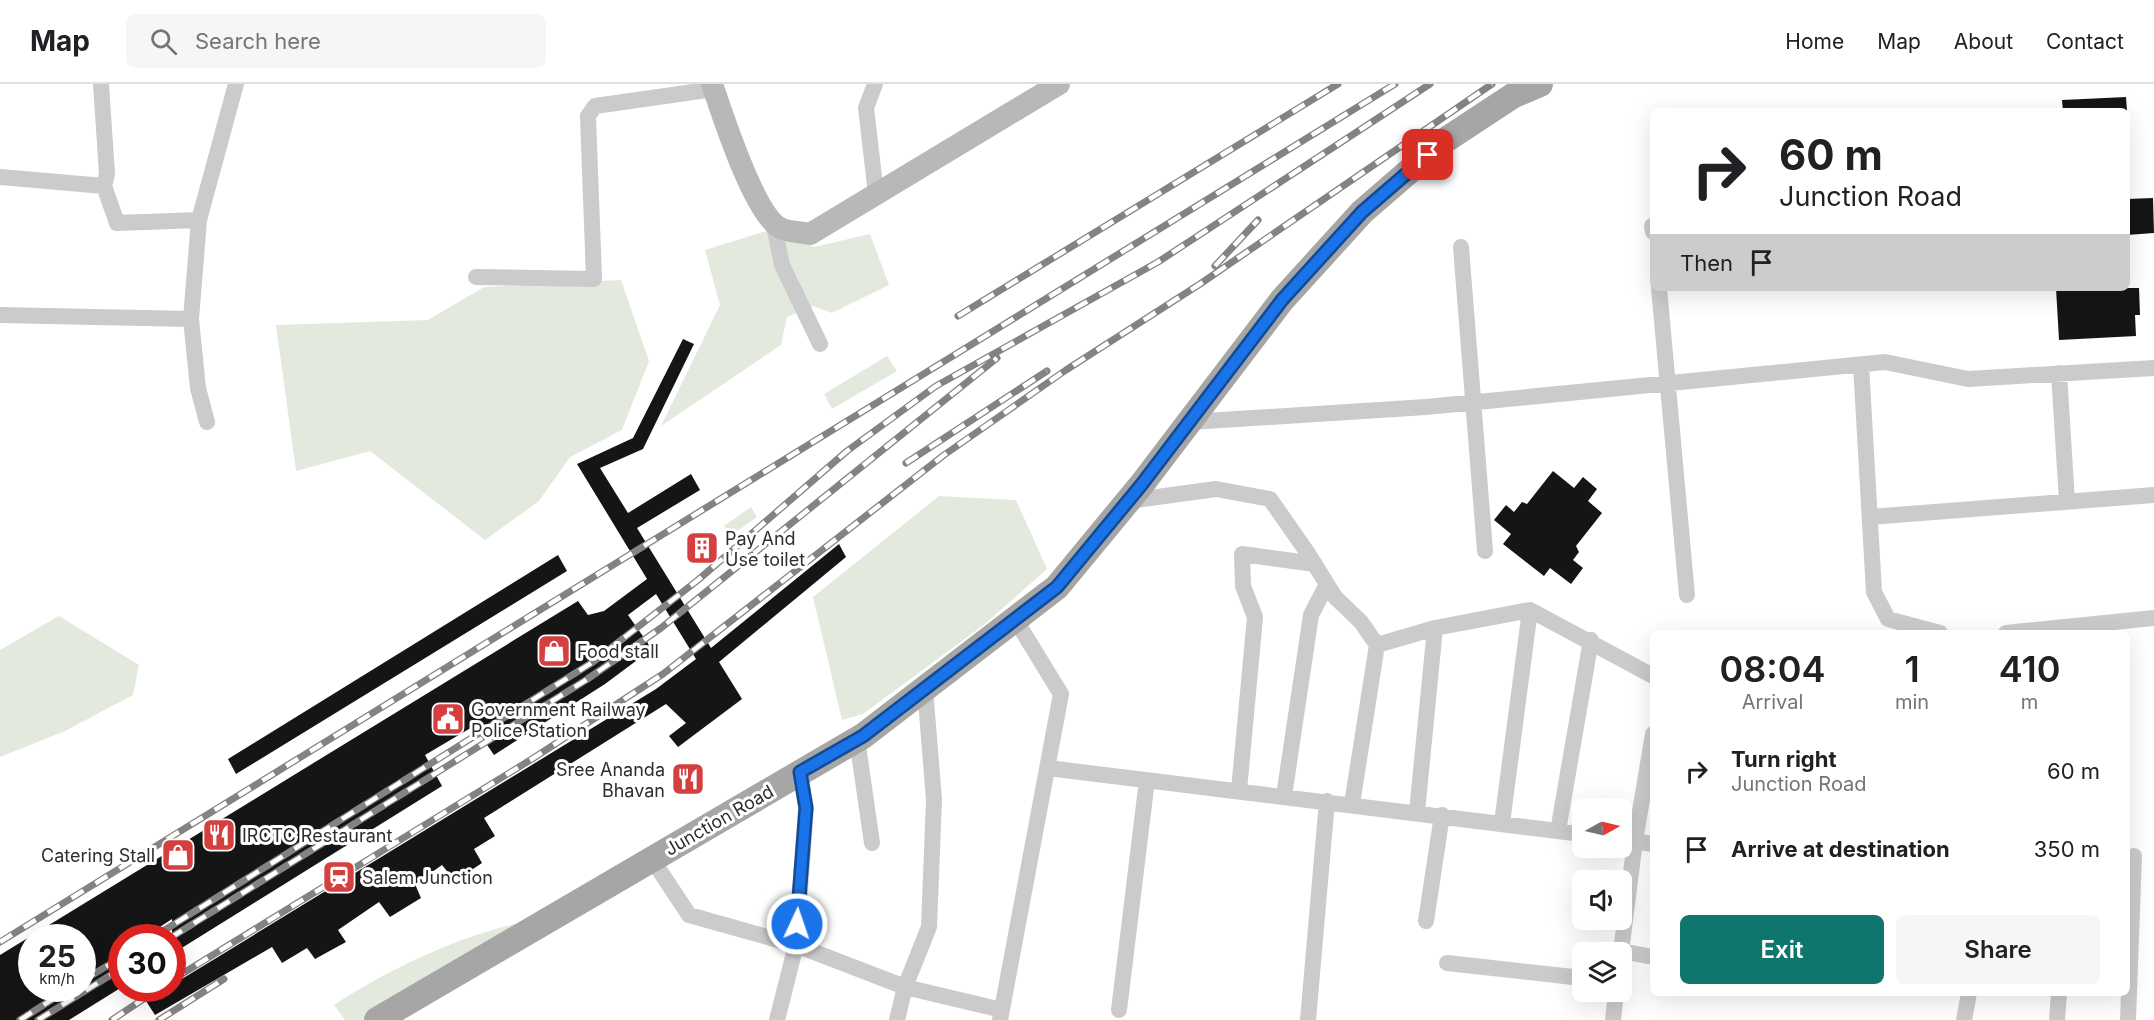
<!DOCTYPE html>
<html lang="en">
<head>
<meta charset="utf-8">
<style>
	:root { --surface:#fff; --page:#f6f6f6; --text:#202124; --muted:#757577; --line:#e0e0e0; --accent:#0f766e }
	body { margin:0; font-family:Inter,sans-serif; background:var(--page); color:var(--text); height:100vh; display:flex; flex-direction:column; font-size:22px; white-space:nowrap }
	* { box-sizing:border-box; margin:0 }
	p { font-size:20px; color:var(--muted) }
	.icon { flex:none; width:33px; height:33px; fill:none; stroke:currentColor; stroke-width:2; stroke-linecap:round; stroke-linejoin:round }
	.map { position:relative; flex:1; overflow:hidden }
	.drawer { position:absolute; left:1650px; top:546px; width:480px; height:366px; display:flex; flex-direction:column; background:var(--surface); border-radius:9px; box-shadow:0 6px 24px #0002 }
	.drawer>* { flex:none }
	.top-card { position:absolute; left:1650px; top:24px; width:480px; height:183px; border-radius:9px; box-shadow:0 6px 24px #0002; background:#fff; color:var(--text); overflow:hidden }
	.needle { width:39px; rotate:82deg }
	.buttons { position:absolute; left:1572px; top:714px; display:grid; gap:12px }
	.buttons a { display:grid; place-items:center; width:60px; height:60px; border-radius:9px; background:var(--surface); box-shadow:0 6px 24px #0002; font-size:30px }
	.speed { position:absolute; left:18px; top:840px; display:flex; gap:12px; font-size:30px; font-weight:700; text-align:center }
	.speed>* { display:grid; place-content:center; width:78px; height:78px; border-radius:50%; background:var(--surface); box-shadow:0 6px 24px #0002; line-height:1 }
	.speed small { font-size:15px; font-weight:400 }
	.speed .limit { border:9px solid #d22; background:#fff; color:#111 }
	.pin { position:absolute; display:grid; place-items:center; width:51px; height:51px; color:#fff; margin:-26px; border-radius:12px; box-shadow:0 3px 9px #0006 }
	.me { position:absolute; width:66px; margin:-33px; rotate:3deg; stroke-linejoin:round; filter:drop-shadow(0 0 4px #0008) }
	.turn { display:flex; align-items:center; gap:21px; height:126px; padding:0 30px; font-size:27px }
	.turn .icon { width:78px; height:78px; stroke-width:2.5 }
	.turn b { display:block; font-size:42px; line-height:51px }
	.then { display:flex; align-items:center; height:57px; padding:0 30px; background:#0003; gap:12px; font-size:22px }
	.eta { display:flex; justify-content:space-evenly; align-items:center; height:102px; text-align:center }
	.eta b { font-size:36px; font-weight:600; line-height:42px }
	.button { display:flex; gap:12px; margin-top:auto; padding:12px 30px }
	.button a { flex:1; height:69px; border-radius:9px; background:var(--accent); color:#fff; font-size:24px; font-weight:600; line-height:69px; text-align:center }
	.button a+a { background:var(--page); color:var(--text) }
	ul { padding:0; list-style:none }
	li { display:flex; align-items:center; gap:18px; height:78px; padding:0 30px }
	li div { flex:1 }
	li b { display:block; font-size:22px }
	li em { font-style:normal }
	header { display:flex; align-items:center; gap:36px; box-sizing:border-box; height:84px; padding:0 30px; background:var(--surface); border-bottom:2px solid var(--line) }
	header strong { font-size:28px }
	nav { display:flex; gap:33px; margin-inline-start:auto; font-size:21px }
	.search { width:420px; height:54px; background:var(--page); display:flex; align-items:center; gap:15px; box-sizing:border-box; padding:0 21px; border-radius:9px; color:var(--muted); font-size:22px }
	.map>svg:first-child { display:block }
	.green { fill:#e3eadd }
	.building { fill:#151515; fill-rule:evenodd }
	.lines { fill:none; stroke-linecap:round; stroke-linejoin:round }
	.street { stroke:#cbcbcb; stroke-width:16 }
	.secondary { stroke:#b8b8b8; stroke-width:22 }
	.primary { stroke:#a6a6a6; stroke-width:26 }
	.rail-casing { stroke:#838383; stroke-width:7 }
	.rail { stroke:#fff; stroke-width:4.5; stroke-dasharray:14; stroke-linecap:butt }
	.route-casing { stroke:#114b97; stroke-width:15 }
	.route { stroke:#1a73e8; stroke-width:10 }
	.labels { text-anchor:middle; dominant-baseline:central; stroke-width:6; stroke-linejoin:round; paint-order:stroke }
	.poi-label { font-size:18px; fill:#2e2e2e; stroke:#fff; text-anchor:start }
	.street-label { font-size:18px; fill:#2e2e2e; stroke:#fff }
</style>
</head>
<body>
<header>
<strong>Map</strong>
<div class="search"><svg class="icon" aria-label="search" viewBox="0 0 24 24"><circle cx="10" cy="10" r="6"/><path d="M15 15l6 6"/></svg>Search here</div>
<nav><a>Home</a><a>Map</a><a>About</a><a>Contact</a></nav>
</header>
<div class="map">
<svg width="2154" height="936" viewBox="0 0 2154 936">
	<rect width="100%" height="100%" fill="#fff"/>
	<!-- green -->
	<path class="green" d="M 770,146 L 814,163 L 870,150 L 889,201 L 832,229 L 813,222 L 787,233 L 781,261 L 661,342 L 720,221 L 705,166 Z
		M 621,196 L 649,277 L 622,346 L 570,373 L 539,417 L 485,456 L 370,367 L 296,387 L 276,241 L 428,236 L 484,203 Z
		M 887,272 L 897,287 L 832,325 L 824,310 Z
		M 939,412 L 1016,416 L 1047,485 L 985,540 L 863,630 L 842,636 L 813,513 Z
		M 751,423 L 757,433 L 730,452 L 724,442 Z
		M 59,532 L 139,581 L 133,611 L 65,647 L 0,673 L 0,566 Z
		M 524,838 L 362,936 L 345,936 L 334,921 C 391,884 458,852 524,838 Z"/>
	<!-- building -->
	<path class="building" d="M 2126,13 L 2127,27 L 2063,27 L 2062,16 Z
		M 2153,114 L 2154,149 L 2127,151 L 2127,115 Z
		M 2056,204 L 2139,204 L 2140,231 L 2135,231 L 2136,252 L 2059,256 Z
		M 683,255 L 694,260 L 643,365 L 600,384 L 628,429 L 691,390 L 700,406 L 637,444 L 711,564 L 839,460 L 846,473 L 719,578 L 742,615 L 678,663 L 669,652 L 686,639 L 666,620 L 484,734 L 495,752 L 474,765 L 482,779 L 455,797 L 442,781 L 415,800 L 421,814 L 390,833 L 379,818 L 338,846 L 346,858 L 315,875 L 307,864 L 282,879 L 272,863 L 155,931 L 146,917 L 167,904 L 172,904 L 172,901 L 656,605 L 696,575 L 656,510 L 628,531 L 652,565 L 605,600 L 494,671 L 474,642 L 425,671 L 442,702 L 172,870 L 172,835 L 143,854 L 122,854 L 122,903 L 69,936 L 0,936 L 0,871 L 578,517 L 588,531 L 604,527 L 647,495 L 577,380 L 633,354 ZM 32,854 L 82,854 L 82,904 L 32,904 Z
		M 1553,387 L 1574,404 L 1583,393 L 1597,405 L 1588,417 L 1602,429 L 1576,462 L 1579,468 L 1573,476 L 1583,484 L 1571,500 L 1550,484 L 1544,492 L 1503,460 L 1511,450 L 1494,436 L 1506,421 L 1514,428 L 1522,418 L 1527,420 Z
		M 558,471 L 567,487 L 236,690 L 228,675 Z"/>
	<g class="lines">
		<!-- street -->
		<path class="street" d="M 101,0 L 107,90 L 104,102 L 117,139 L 199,136 L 191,235 L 198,304 L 207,338
			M 875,0 L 866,24 L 876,110
			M 0,93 L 104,102
			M 199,136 L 236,0
			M 773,137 L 782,181 L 820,260
			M 1652,142 L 1653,148
			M 1461,163 L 1485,467
			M 476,193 L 594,195 L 588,32 L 595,22 L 714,5
			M 1659,204 L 1687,511
			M 0,231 L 191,235
			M 1861,281 L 1874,508 L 1888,535 L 1940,549
			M 2059,289 L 2067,418
			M 1190,338 L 1426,323 L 1885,278 L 1968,295 L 2154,284
			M 1128,417 L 1216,405 L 1270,415 L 1307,468 L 1335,513 L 1361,538 L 1377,561 L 1435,544 L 1530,526 L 1653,592
			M 1870,433 L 2154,411
			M 2006,549 L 2154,534
			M 857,655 L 872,759
			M 1048,684 L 1582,750
			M 1239,706 L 1255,533 L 1243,502 L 1242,470 L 1315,480
			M 1284,712 L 1311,531 L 1327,500
			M 1352,720 L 1377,561
			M 1417,728 L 1435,544
			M 1502,739 L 1530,526
			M 1558,747 L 1591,556
			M 1622,755 L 1653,760
			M 652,775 L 689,831 L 796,861 L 905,903 L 1002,926
			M 1426,837 L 1442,731
			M 1621,867 L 1653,873
			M 1621,868 L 1635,757 L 1653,650
			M 1447,879 L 1582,894
			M 1119,926 L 1147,696
			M 777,936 L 796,861 L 806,724 L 800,688
			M 897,936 L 905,903 L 929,843 L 934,716 L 925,604
			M 1000,936 L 1061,610 L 1015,535
			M 1308,936 L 1327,717
			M 1613,936 L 1616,908
			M 1964,936 L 1969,909
			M 2057,936 L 2059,909
			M 2128,936 L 2134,772"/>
		<!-- secondary -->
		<path class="secondary" d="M 712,0 C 722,29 755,134 782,145 C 790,148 801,148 810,150 L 1059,0"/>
		<!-- primary -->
		<path class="primary" d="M 377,936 L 863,652 L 1057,503 L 1142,400 L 1282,216 L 1362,128 L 1444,57 L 1514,11 L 1540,0"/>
		<defs>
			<path id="rail" d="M 1215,182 L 1258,136
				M 958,232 L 1338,0
				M 906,379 L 1047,287
				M 152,854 L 593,578 L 698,496 L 847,367 L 936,302 L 1158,178 L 1430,0
				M 170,854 L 586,596 L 661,544 L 997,274
				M 0,858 L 1395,0
				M 172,896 L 532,675 L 663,590 L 944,371 L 1066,286 L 1200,200 L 1492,0
				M 82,897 L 122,873
				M 20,936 L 70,904
				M 38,936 L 122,884
				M 112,936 L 160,904
				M 159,936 L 224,895"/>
		</defs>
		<!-- rail casing -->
		<use href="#rail" class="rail-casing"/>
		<!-- rail -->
		<use href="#rail" class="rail"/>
	</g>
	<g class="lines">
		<defs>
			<path id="route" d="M 797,840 L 806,724 L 800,688 L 863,652 L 1057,503 L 1142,400 L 1282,216 L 1362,128 L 1428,71"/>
		</defs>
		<!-- route casing -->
		<use href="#route" class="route-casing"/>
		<!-- route -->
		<use href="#route" class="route"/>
	</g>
	<!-- icons -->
	<defs>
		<symbol id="building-square" viewBox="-11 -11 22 22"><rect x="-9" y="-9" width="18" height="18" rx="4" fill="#d44040" stroke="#fff"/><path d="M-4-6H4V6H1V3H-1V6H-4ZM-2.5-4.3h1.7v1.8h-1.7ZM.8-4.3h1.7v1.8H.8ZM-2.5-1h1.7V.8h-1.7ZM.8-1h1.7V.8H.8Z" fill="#fff"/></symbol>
		<symbol id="shop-square" viewBox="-11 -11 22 22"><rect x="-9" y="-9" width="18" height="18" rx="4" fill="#d44040" stroke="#fff"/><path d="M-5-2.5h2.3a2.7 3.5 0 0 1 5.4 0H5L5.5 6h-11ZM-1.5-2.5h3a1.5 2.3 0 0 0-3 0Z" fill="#fff"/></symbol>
		<symbol id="civic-square" viewBox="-11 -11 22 22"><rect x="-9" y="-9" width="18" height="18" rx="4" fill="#d44040" stroke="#fff"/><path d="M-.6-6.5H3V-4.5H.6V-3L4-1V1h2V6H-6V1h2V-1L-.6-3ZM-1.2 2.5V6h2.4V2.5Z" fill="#fff"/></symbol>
		<symbol id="restaurant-square" viewBox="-11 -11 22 22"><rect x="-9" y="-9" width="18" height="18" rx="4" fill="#d44040" stroke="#fff"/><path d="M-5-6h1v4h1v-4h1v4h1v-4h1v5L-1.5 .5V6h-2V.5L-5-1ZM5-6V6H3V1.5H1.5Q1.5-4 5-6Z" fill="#fff"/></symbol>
		<symbol id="station-square" viewBox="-11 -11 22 22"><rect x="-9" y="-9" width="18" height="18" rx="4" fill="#d44040" stroke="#fff"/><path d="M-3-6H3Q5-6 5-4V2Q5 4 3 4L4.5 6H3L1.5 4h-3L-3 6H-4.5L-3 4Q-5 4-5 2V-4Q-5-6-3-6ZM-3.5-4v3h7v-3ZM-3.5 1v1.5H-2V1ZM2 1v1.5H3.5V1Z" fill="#fff"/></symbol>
	</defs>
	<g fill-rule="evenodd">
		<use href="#building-square" x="683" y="445" width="38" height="38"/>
		<use href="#shop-square" x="535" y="548" width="38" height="38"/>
		<use href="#civic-square" x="429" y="616" width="38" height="38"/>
		<use href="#restaurant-square" x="669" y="676" width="38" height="38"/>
		<use href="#restaurant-square" x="200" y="732" width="38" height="38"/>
		<use href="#shop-square" x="159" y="752" width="38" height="38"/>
		<use href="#station-square" x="320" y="774" width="38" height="38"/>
	</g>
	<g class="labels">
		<!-- poi labels -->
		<g class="poi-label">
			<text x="725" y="454">Pay And<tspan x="725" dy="21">Use toilet</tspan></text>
			<text x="577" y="567">Food stall</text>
			<text x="471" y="625">Government Railway<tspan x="471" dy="21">Police Station</tspan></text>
			<text x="665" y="685" text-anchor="end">Sree Ananda<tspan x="665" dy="21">Bhavan</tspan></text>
			<text x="242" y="751">IRCTC Restaurant</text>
			<text x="155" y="771" text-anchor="end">Catering Stall</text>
			<text x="362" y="793">Salem Junction</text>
		</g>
		<!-- street labels -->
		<g class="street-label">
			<text transform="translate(719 736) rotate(-30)">Junction Road</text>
		</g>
	</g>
</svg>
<div class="buttons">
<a><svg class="needle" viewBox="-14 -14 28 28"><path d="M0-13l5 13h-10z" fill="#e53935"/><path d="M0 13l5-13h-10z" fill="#757577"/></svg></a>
<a><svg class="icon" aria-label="sound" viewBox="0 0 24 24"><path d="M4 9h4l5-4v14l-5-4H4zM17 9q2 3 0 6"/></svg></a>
<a><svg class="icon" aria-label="layers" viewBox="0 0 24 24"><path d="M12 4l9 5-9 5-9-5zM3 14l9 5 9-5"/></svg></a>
</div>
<div class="speed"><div>25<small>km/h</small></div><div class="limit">30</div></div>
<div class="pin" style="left:1428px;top:71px;background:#d93025"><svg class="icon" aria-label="arrive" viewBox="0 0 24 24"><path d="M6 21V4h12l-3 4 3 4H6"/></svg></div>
<svg class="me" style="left:797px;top:840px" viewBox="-20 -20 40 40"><circle r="17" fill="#1a73e8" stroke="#fff" stroke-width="3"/><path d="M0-11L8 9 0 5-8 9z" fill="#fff"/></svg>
<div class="top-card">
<div class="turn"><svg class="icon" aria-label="right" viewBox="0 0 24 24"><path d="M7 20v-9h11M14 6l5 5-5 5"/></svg><div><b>60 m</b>Junction Road</div></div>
<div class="then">Then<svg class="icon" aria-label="arrive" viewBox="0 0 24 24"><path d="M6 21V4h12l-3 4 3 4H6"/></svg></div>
</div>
<section class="drawer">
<div class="eta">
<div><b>08:04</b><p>Arrival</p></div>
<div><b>1</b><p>min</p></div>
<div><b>410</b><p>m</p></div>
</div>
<ul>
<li><svg class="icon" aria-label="right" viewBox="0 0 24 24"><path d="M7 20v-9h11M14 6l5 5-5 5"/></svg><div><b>Turn right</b><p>Junction Road</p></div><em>60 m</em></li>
<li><svg class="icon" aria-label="arrive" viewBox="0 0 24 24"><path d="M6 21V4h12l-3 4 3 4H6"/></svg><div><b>Arrive at destination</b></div><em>350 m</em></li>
</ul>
<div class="button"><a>Exit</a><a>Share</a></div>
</section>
</div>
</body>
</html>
